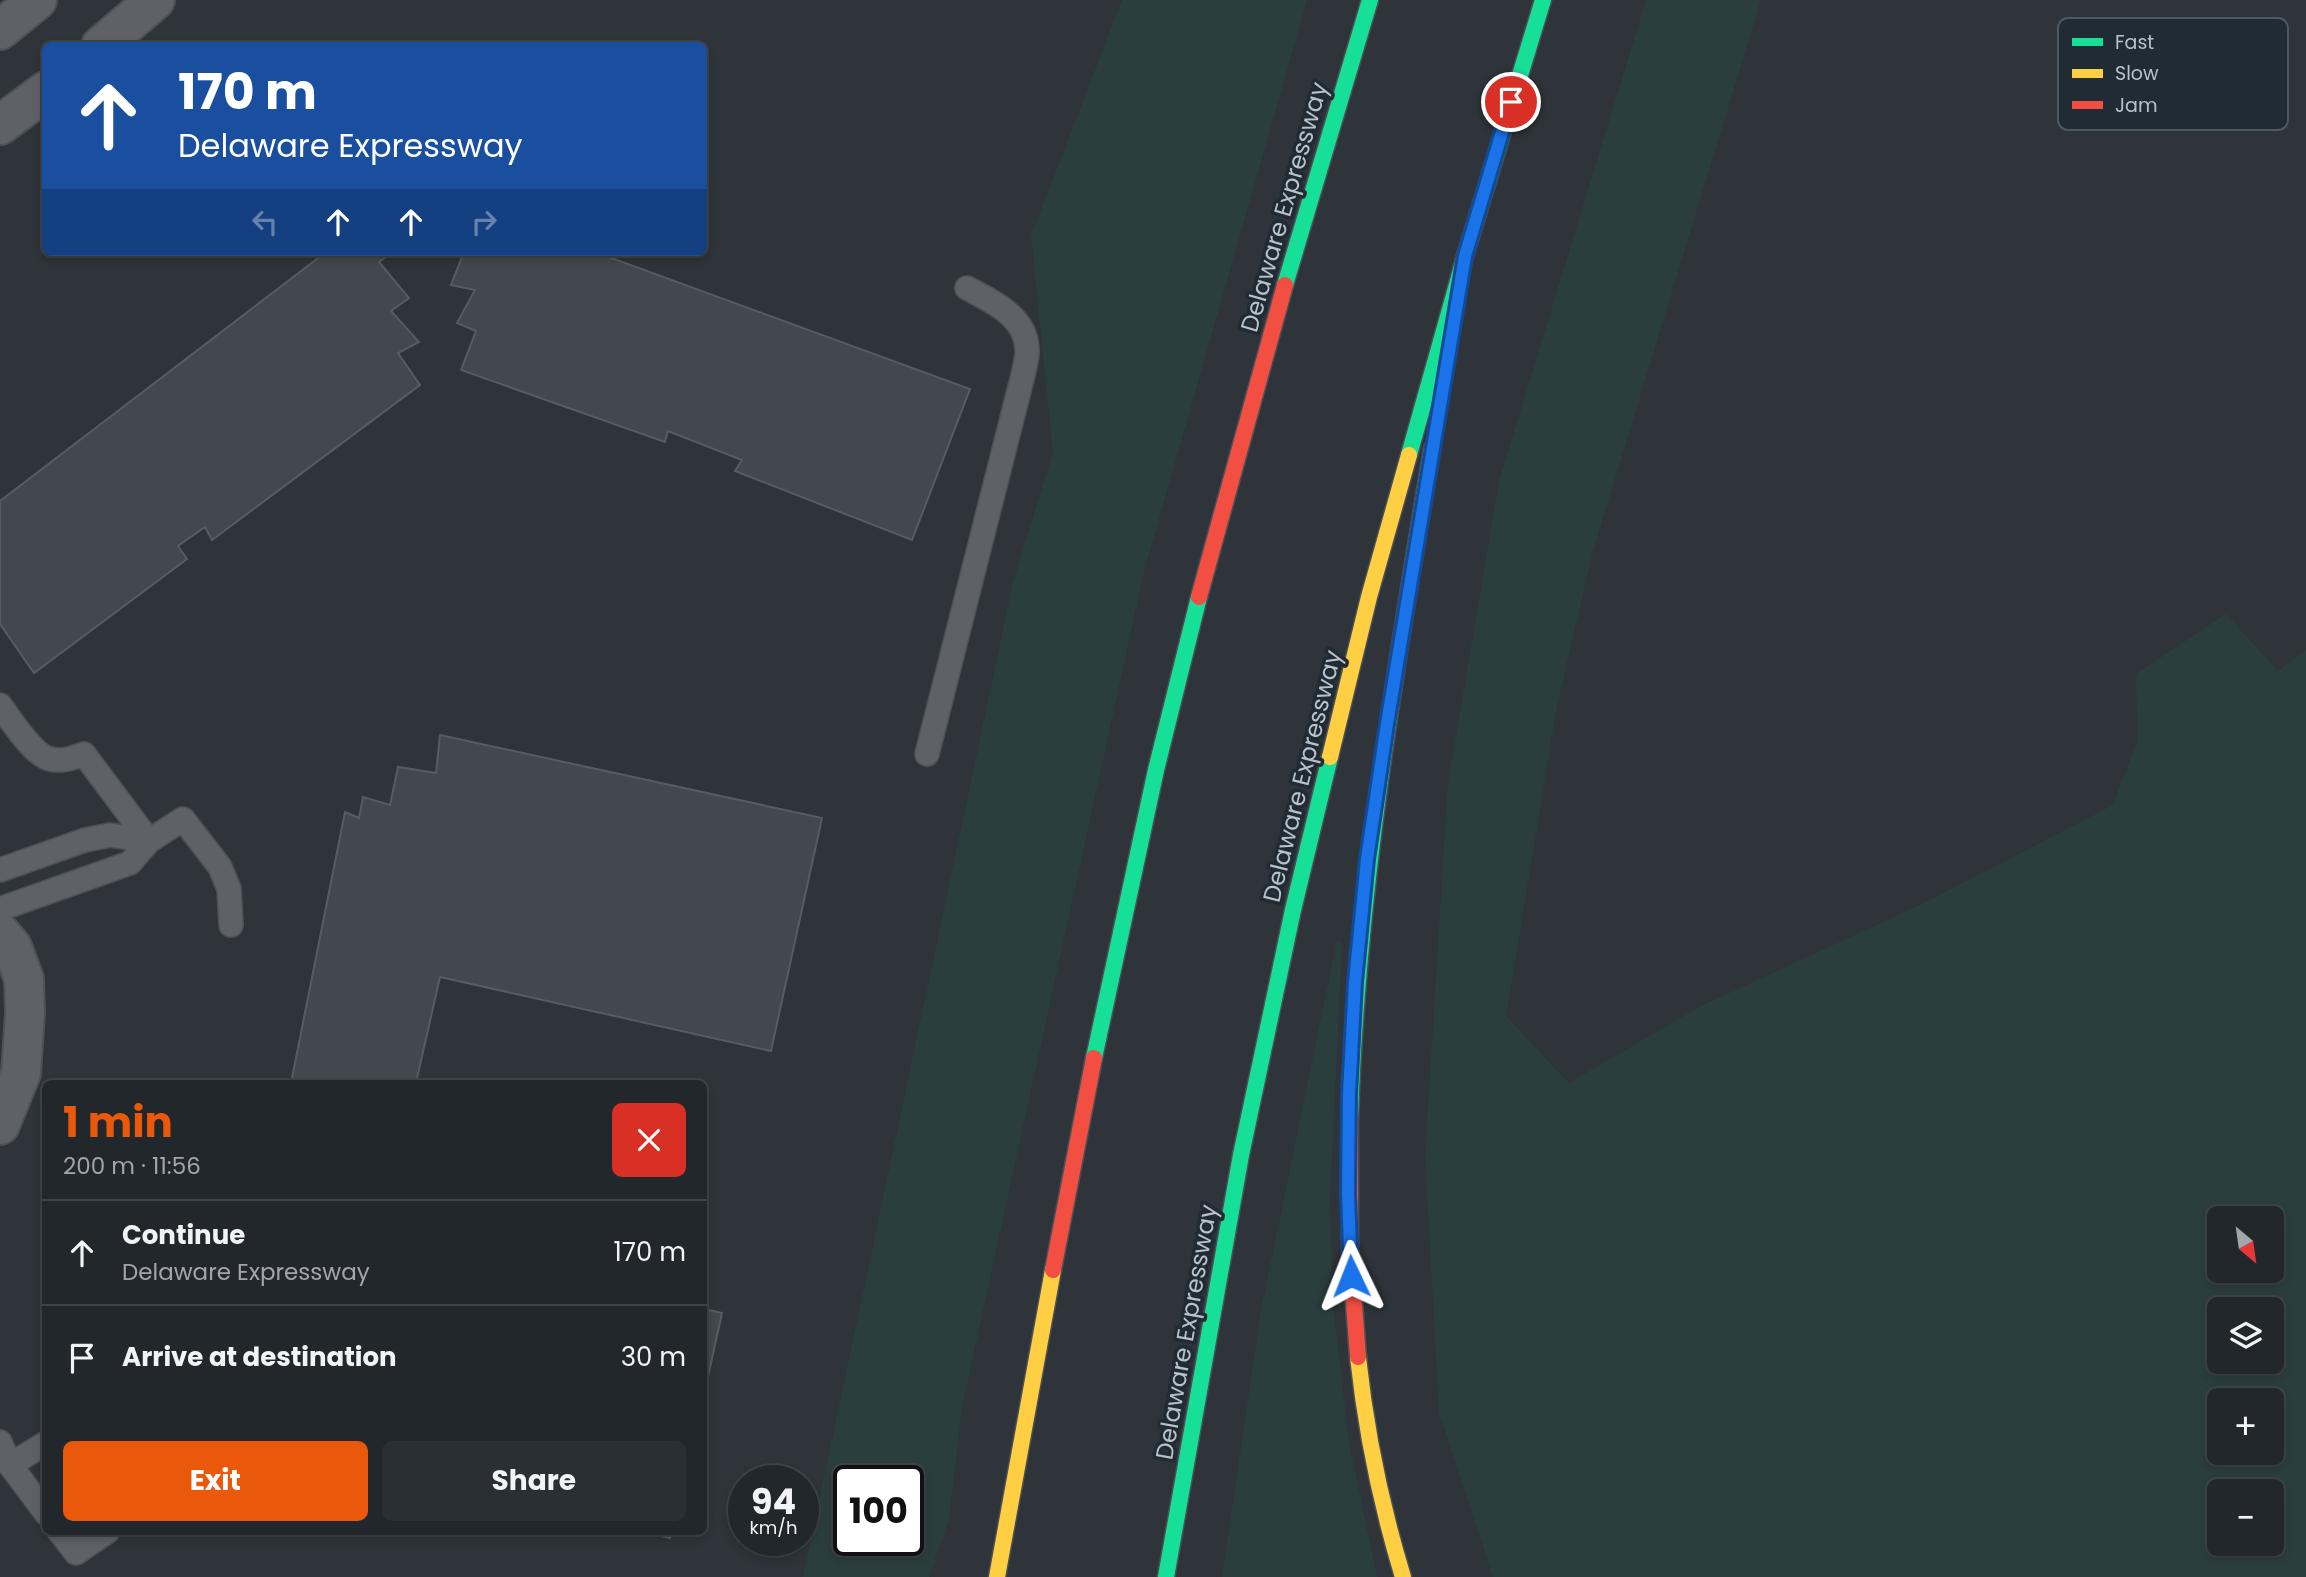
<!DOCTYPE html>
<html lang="en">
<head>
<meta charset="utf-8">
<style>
	:root { --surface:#22272b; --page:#2a2f33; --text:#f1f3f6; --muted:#a2a5a9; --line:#3f4447; --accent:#ea580c }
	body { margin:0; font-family:Poppins,sans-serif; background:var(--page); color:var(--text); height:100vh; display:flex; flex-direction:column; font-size:26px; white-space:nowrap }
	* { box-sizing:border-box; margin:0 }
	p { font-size:23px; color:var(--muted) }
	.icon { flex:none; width:38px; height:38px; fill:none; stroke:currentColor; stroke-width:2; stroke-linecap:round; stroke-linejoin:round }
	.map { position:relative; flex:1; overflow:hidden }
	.details { position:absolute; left:42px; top:1080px; width:665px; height:455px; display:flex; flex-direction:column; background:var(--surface); border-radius:10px; box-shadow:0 4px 10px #0003,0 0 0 2px var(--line) }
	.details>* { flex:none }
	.top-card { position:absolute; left:42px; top:42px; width:665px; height:214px; border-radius:10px; box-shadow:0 4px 10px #0003,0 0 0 2px var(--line); background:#1a4fa0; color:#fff; overflow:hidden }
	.needle { width:46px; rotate:151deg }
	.fabs { position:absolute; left:2207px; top:1206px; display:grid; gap:14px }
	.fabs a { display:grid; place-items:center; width:77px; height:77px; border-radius:10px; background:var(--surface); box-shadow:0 4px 10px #0003,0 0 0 2px var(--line); font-size:35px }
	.speed { position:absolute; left:728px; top:1465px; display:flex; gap:14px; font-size:35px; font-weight:700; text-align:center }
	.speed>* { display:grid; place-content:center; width:91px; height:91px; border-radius:50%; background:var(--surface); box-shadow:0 4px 10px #0003,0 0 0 2px var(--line); line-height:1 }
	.speed small { font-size:18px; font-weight:400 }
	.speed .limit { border:4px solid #111; border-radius:10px; background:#fff; color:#111 }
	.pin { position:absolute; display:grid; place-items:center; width:60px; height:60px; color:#fff; margin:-30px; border:4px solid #fff; border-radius:50%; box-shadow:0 2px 7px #0007 }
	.me { position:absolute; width:77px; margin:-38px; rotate:358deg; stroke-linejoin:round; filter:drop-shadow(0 0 5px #0008) }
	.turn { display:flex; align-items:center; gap:24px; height:147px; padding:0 21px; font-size:32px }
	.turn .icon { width:91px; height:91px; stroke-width:2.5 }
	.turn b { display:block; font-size:49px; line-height:60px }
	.lanes { display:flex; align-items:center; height:66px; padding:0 21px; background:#0003; justify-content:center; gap:35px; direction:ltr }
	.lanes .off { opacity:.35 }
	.round { display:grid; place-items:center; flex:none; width:74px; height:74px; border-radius:10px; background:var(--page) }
	.headline { display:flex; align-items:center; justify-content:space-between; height:119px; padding:0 21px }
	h1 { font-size:42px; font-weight:700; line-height:52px; color:var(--accent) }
	.action { display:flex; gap:14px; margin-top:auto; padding:14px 21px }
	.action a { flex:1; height:80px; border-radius:10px; background:var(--accent); color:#fff; font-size:28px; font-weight:700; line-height:80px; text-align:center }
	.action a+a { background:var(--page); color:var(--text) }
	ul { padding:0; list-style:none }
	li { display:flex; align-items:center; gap:21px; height:105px; padding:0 21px; border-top:2px solid var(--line) }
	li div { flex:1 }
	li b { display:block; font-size:26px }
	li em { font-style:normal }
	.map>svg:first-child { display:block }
	.green { fill:#2b3e3e; fill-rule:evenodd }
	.building { fill:#42484d; stroke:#565c61; stroke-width:2 }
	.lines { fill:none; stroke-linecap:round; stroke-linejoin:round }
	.lane-casing { stroke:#4b5156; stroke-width:26 }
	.street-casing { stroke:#4b5156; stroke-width:42 }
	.fast-casing { stroke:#4a5055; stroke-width:19 }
	.slow-casing { stroke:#4a5055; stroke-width:19 }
	.jam-casing { stroke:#4a5055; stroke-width:19 }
	.lane { stroke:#5e6267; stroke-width:23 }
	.street { stroke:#5e6267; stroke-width:38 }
	.fast { stroke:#16e098; stroke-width:16 }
	.slow { stroke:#ffcf43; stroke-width:16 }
	.jam { stroke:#f24e42; stroke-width:16 }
	.route-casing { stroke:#114b97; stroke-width:18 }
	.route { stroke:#1a73e8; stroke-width:12 }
	.labels { text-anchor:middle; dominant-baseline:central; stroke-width:7; stroke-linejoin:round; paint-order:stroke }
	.street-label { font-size:24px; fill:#b9c1c9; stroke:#212b33 }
	.key { fill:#212b33; stroke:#4f5860; stroke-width:2 }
	.key-label { font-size:19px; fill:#b9c1c9 }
</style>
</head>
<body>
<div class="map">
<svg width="2306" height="1577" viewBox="0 0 2306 1577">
	<rect width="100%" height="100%" fill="#2e3439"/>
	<!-- green -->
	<path class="green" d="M 1122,0 L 1307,0 L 1144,572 L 962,1407 L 949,1519 L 929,1577 L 803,1577 L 1013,582 L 1053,452 L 1031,236 ZM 849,1480 L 908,1480 L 908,1540 L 849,1540 Z
		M 1646,0 L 1761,0 L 1593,551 L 1557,706 L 1506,1016 L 1569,1083 L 1701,1006 L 1924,903 L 2113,805 L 2137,741 L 2136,674 L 2226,614 L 2278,671 L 2306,650 L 2306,1577 L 1493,1577 L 1439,1412 L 1425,1155 L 1448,783 L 1499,481 ZM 2272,1218 L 2272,1270 L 2219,1270 L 2219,1218 ZM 2272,1309 L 2272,1362 L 2219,1362 L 2219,1309 ZM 2272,1400 L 2272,1452 L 2219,1452 L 2219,1400 ZM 2272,1491 L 2272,1544 L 2219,1544 L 2219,1491 Z
		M 1337,940 L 1342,943 L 1330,1200 L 1333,1305 L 1349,1442 L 1377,1577 L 1222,1577 L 1261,1310 Z"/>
	<!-- building -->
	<path class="building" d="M 326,252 L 392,252 L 379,262 L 409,298 L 391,311 L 419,342 L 398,353 L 420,385 L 212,540 L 205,527 L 178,546 L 187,559 L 34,673 L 0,624 L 0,501 Z
		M 464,252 L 595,252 L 970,389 L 912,540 L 735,471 L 742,460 L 668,431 L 665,442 L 461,370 L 476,331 L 457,323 L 475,290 L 451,285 Z
		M 440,735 L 822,818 L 771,1051 L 440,977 L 416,1083 L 291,1083 L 345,812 L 359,818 L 363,797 L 390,805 L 398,767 L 436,773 Z
		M 704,1309 L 722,1313 L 704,1395 Z
		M 638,1531 L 672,1531 L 670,1538 Z"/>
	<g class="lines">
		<defs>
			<path id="lane" d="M 0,705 C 11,720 33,755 50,759 C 62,762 73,758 84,754 L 149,841
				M 927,754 L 1024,371 C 1025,364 1028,356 1027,349 C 1026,316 991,301 967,288
				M 0,870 L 85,840 L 110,835 L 149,841
				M 0,909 L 130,863 L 149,841 L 183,819 L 220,867 L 229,889 L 231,925
				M 0,1442 L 10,1465 L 46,1513
				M 10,1465 L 46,1443
				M 59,1531 L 76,1553 L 108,1531"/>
			<path id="street" d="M 0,30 L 37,0
				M 101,46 L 155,0
				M 0,125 L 46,91
				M 0,933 L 12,947 L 24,979 L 25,1013 L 21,1073 L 0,1125"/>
			<path id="fast" d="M 1285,285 L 1370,0
				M 1409,455 L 1465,256 L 1543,0
				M 1094,1058 L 1156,770 L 1199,597
				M 1350,1119 C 1357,893 1395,671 1432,449
				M 1166,1577 L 1241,1155 L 1293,910 L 1330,757"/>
			<path id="slow" d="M 1330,757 L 1369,597 L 1409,455
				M 1358,1357 C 1366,1432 1381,1505 1403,1577
				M 997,1577 L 1053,1270"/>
			<path id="jam" d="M 1199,597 L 1285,285
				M 1350,1119 L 1350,1250 L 1358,1357
				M 1053,1270 L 1094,1058"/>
		</defs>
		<!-- lane casing -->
		<use href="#lane" class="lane-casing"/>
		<!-- street casing -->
		<use href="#street" class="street-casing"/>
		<!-- fast casing -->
		<use href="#fast" class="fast-casing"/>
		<!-- slow casing -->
		<use href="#slow" class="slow-casing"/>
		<!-- jam casing -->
		<use href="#jam" class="jam-casing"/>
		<!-- lane -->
		<use href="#lane" class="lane"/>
		<!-- street -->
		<use href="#street" class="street"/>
		<!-- fast -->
		<use href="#fast" class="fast"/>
		<!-- slow -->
		<use href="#slow" class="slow"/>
		<!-- jam -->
		<use href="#jam" class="jam"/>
	</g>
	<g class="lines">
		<defs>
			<path id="route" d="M 1351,1276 L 1348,1193 L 1349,1094 L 1355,982 L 1367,859 L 1387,724 L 1465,256 L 1511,102"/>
		</defs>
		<!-- route casing -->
		<use href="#route" class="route-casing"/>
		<!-- route -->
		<use href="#route" class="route"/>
	</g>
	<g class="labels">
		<!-- street labels -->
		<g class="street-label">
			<text transform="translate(1284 207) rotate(-74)">Delaware Expressway</text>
			<text transform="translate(1302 776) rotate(-76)">Delaware Expressway</text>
			<text transform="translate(1186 1332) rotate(-80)">Delaware Expressway</text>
		</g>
	</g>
	<!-- legend -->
	<rect x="2058" y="18" width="230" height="112" rx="10" class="key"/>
	<rect x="2072" y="38" width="31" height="8" fill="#16e098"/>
	<rect x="2072" y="69" width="31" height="9" fill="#ffcf43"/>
	<rect x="2072" y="101" width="31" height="8" fill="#f24e42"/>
	<g class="key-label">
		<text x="2115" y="49">Fast</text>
		<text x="2115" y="80">Slow</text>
		<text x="2115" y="112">Jam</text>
	</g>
</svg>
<div class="fabs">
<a><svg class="needle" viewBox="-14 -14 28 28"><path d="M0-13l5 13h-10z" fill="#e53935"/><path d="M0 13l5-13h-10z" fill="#a2a5a9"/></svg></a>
<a><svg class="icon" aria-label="layers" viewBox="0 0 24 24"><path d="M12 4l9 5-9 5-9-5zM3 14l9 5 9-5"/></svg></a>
<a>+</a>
<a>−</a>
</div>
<div class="speed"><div>94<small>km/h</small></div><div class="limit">100</div></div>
<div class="pin" style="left:1511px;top:102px;background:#d93025"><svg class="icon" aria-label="arrive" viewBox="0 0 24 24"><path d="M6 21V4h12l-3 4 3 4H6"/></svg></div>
<svg class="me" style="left:1351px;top:1276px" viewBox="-20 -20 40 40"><path d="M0-17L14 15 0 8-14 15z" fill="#1a73e8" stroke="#fff" stroke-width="4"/></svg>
<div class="top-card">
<div class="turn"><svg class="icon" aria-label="ahead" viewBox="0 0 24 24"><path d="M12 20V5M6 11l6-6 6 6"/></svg><div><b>170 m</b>Delaware Expressway</div></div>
<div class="lanes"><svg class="icon off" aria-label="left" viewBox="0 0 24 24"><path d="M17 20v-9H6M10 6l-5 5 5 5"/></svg><svg class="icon" aria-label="ahead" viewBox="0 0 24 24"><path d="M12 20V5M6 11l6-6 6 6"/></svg><svg class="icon" aria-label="ahead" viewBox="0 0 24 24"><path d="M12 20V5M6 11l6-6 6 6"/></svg><svg class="icon off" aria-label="right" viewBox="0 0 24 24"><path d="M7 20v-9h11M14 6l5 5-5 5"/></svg></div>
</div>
<section class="details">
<div class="headline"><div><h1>1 min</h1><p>200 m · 11:56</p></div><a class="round" style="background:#d93025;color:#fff"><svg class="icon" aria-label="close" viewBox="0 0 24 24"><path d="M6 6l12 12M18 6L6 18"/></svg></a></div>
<ul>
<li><svg class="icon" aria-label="ahead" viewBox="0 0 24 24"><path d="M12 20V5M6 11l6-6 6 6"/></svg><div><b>Continue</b><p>Delaware Expressway</p></div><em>170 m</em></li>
<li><svg class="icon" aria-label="arrive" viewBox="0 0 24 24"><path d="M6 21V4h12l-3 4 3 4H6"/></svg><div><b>Arrive at destination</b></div><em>30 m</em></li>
</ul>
<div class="action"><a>Exit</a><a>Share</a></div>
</section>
</div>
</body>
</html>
